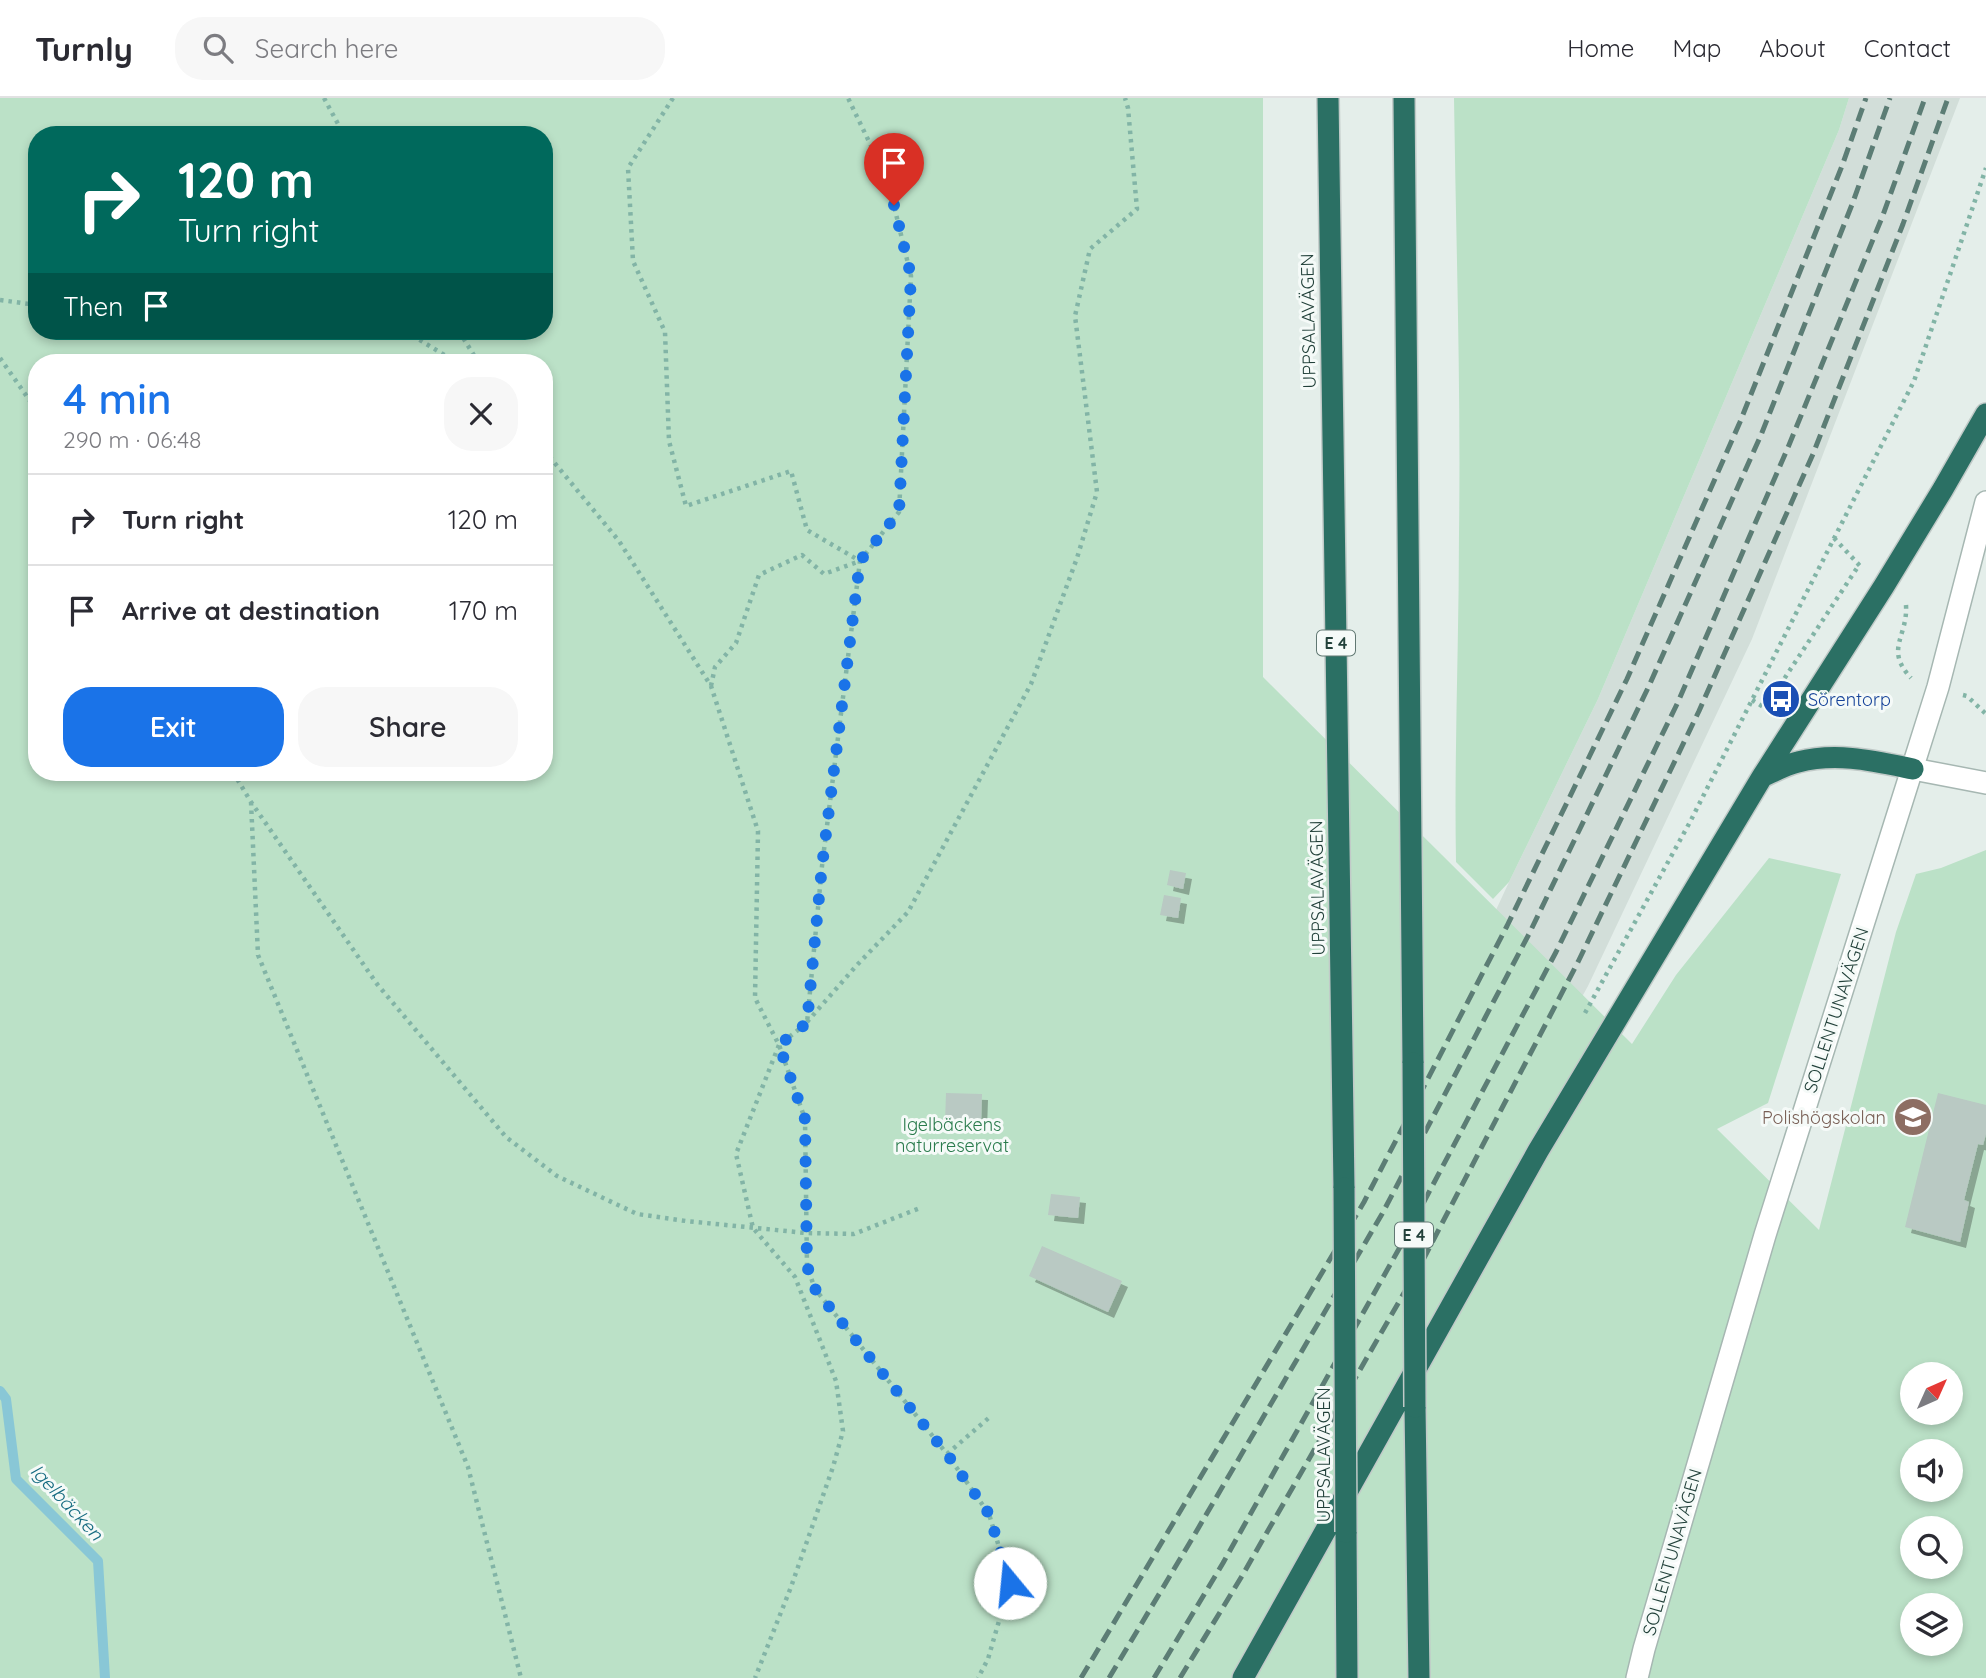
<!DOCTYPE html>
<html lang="en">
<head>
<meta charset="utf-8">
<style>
	:root { --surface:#fff; --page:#f7f7f7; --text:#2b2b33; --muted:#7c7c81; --line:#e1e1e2; --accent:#1a73e8 }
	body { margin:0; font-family:Quicksand,sans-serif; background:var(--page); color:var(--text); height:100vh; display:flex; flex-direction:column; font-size:26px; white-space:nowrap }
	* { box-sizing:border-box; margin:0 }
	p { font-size:23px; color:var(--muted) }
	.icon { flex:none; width:38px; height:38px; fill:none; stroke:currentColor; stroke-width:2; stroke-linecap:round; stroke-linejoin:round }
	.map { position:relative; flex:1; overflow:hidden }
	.details { position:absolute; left:28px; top:256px; width:525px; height:427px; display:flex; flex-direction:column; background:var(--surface); border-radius:28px; box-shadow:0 4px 10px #0003 }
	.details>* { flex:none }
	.banner { position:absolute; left:28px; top:28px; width:525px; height:214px; border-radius:28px; box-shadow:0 4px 10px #0003; background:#00695c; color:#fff; overflow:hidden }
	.needle { width:46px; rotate:45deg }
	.buttons { position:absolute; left:1900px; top:1264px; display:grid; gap:14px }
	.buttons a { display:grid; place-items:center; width:63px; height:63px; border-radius:50%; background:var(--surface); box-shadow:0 4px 10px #0003; font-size:35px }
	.pin { position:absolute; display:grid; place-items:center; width:60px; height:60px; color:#fff; margin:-72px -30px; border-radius:50% 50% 50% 0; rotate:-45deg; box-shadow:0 0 7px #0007 }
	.pin .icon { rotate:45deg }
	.me { position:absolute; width:77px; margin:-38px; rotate:343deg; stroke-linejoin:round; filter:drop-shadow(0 0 5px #0008) }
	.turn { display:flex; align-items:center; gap:24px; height:147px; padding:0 35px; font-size:32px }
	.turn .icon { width:91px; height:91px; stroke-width:2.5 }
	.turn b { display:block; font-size:49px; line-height:60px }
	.then { display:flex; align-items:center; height:66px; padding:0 35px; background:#0003; gap:14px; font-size:26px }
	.round { display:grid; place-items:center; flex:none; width:74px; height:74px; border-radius:28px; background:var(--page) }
	.overview { display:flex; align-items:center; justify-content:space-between; height:119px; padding:0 35px }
	h1 { font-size:42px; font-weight:600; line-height:52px; color:var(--accent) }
	.button { display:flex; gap:14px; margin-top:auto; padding:14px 35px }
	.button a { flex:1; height:80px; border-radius:28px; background:var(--accent); color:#fff; font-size:28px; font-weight:600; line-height:80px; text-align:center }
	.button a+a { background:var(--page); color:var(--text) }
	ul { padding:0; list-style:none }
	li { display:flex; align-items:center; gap:21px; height:91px; padding:0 35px; border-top:2px solid var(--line) }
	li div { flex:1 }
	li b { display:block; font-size:26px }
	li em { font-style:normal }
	header { display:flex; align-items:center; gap:42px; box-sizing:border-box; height:98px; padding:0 35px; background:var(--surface); border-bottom:2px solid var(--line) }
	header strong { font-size:33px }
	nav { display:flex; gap:38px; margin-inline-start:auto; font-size:24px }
	.search { width:490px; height:63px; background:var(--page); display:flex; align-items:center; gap:18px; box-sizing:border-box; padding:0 24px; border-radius:28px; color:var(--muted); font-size:26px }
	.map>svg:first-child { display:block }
	.built { fill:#d2ded9 }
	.green { fill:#bbe1c7; fill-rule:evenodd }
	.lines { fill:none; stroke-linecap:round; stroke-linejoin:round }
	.stream { stroke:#89c7d6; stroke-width:10 }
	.building { fill:#b9c9c3; filter:url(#shadow) }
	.minor-casing { stroke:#a6b7b2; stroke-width:24 }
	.tertiary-casing { stroke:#a6b7b2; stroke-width:24 }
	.motorway-casing { stroke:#c1cac8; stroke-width:24 }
	.path { stroke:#82b4a6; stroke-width:4.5; stroke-dasharray:3.5 5; stroke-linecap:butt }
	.minor { stroke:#fff; stroke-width:21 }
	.tertiary { stroke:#fff; stroke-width:21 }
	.motorway { stroke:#2b7064; stroke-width:21 }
	.rail { stroke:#5c7d75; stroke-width:5; stroke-dasharray:14 7; stroke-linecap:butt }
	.motorway-bridge-casing { stroke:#c1cac8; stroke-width:24; stroke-linecap:butt }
	.motorway-bridge { stroke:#2b7064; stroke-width:21 }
	.route { stroke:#1a73e8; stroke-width:12; stroke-dasharray:0 21.6 }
	.labels { text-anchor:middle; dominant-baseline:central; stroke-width:6; stroke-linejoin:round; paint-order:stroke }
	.shield { fill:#f5faf8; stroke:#617873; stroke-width:2 }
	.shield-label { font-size:16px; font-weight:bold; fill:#22413a }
	.street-label { font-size:18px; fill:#22413a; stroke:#f5faf8 }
	.transit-label { font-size:18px; fill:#164399; stroke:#f5faf8; text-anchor:start }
	.education-label { font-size:18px; fill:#785e54; stroke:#f5faf8; text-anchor:end }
	.park-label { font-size:18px; fill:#297b4c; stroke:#f5faf8 }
	.water-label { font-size:19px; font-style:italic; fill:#176c82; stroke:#f5faf8 }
</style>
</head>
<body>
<header>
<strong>Turnly</strong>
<div class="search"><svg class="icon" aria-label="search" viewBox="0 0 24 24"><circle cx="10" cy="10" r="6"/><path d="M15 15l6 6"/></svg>Search here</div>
<nav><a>Home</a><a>Map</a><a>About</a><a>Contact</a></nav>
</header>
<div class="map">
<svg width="1986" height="1580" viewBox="0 0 1986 1580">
	<defs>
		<filter id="shadow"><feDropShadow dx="6" dy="6" stdDeviation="0" flood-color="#0004"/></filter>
	</defs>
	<rect width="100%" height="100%" fill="#e4eeea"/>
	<!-- built -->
	<path class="built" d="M 1849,0 L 1960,0 L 1752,541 L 1588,888 L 1429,1174 L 1051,1580 L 1463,883 L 1509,784 L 1598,601 L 1839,32 Z"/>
	<!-- green -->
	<path class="green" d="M 0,0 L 1263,0 L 1263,579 L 1632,946 L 1676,877 L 1769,760 L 1841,776 L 1768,1005 L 1717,1031 L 1819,1132 L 1896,834 L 1916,776 L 1941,770 L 1986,752 L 1986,1580 L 0,1580 ZM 37,37 L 544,37 L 544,233 L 37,233 ZM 37,264 L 544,264 L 544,674 L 37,674 ZM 1913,1276 L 1951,1276 L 1951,1314 L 1913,1314 ZM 1913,1353 L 1951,1353 L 1951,1391 L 1913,1391 ZM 1913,1430 L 1951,1430 L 1951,1468 L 1913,1468 ZM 1913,1507 L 1951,1507 L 1951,1545 L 1913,1545 Z
		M 1454,0 L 1849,0 L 1839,32 L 1598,601 L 1509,784 L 1493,801 L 1456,764 C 1454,654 1459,545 1459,435 C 1461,290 1456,145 1454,0 Z"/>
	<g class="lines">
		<!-- stream -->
		<path class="stream" d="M 0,1293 L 6,1301 L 16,1381 L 98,1463 L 105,1580"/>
	</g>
	<!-- building -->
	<path class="building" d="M 1170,772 L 1186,775 L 1183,791 L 1167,787 Z
		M 1164,797 L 1181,800 L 1178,820 L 1160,817 Z
		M 946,995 L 982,996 L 981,1025 L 945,1024 Z
		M 1938,995 L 1986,1007 L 1986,1036 L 1983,1047 L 1978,1046 L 1964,1102 L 1969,1104 L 1960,1144 L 1905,1129 Z
		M 1051,1096 L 1080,1099 L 1078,1120 L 1048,1117 Z
		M 1042,1148 L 1122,1183 L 1108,1214 L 1029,1178 Z"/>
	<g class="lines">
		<defs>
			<path id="minor" d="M 1913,671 L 1986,685"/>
			<path id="tertiary" d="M 1637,1580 L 1644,1551 L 1765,1137 L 1938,589 L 1986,404"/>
			<path id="motorway" d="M 1328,0 L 1344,1090
				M 1404,0 L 1413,965
				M 1762,679 C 1773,674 1785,667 1798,664 C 1837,654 1874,663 1913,671
				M 1415,1309 L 1419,1580
				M 1346,1434 L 1347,1580
				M 1243,1580 L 1538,1053 L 1762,679 L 1884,488 L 1943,391 L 1986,316"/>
		</defs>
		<!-- minor casing -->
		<use href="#minor" class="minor-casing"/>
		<!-- tertiary casing -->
		<use href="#tertiary" class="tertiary-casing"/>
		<!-- motorway casing -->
		<use href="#motorway" class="motorway-casing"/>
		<!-- path -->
		<path class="path" d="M 324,0 L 344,37
			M 673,0 L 628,70 L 633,163 L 665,234 L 669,343 L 686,408 L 791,373 L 807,432 L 860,463 L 822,768 L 807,925 L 779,947 L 736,1056 L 753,1130 L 795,1179 L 836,1283 L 843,1333 L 833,1369 L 791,1489 L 755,1580
			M 0,202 L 37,207
			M 405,233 L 456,264
			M 459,233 L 478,264
			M 0,260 L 37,313
			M 544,352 L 619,443 L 711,588 L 758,733 L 755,900 L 779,947 L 805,1021 L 807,1168 L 815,1191 L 947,1356 L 989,1416 L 1010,1485 L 988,1561 L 978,1580
			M 1834,440 L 1862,470
			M 1906,507 C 1908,539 1884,551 1911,580
			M 711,588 L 715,569 L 736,545 L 759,477 L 802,457 L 824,476 L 860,463 L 899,414 L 911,178 L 888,83 L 848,0
			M 1963,597 L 1967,598 L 1986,616
			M 1752,602 L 1765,610 L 1859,467
			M 233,674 L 251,704 L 377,886 L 506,1039 L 557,1078 L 637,1116 L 686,1123 L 806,1135 L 854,1136 L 920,1110
			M 251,704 L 258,857 L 468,1369 L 521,1580
			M 1585,915 L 1690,724 L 1914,283 L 1986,70
			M 807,924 L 857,867 L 908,814 L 1031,586 L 1077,460 L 1097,394 L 1075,218 L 1090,151 L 1137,111 L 1128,10 L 1125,0
			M 947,1356 L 991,1318"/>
		<!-- minor -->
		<use href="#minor" class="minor"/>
		<!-- tertiary -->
		<use href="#tertiary" class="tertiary"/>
		<!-- motorway -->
		<use href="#motorway" class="motorway"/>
		<!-- rail -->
		<path class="rail" d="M 1081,1580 L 1364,1104 L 1507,828 L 1627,581 L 1740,324 L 1842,68 L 1866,0
			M 1109,1580 L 1189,1446 L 1382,1116 L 1529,836 L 1648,590 L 1761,337 L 1853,104 L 1890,0
			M 1154,1580 L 1223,1465 L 1400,1149 L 1556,854 L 1678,604 L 1789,347 L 1883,117 L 1925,0
			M 1180,1580 L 1242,1478 L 1424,1160 L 1578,864 L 1699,613 L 1813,356 L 1903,126 L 1948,0"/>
		<defs>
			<path id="motorway-bridge" d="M 1413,965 L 1415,1309
				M 1344,1090 L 1346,1434"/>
		</defs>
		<!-- motorway-bridge casing -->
		<use href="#motorway-bridge" class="motorway-bridge-casing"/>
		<!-- motorway-bridge -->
		<use href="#motorway-bridge" class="motorway-bridge"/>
	</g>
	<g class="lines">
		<!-- route -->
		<path class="route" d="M 894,107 L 911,178 L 899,414 L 860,463 L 822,768 L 807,925 L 779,947 L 805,1021 L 807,1168 L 815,1191 L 947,1356 L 989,1416 L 1010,1485"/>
	</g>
	<!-- icons -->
	<defs>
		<symbol id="bus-disc" viewBox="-11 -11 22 22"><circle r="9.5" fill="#1a4fb4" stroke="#f5faf8"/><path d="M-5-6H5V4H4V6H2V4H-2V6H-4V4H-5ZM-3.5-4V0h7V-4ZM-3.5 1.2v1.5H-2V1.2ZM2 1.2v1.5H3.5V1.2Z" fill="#fff"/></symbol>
		<symbol id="university-disc" viewBox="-11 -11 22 22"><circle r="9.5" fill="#8d6e63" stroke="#f5faf8"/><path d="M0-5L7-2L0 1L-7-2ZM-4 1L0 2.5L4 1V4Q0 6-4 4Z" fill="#fff"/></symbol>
	</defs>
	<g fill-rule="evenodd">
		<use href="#bus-disc" x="1759" y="579" width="44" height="44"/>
		<use href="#university-disc" x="1891" y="997" width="44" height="44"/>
	</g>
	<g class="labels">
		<!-- shield labels -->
		<g class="shield">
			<rect x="1317" y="532.5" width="38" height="25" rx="5"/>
			<rect x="1395" y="1124.5" width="38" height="25" rx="5"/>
		</g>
		<g class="shield-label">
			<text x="1336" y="545">E 4</text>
			<text x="1414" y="1137">E 4</text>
		</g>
		<!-- street labels -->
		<g class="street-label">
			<text transform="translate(1308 223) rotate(-91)">UPPSALAVÄGEN</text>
			<text transform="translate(1317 790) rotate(-91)">UPPSALAVÄGEN</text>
			<text transform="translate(1836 912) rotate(-72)">SOLLENTUNAVÄGEN</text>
			<text transform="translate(1323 1357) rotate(-90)">UPPSALAVÄGEN</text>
			<text transform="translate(1672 1454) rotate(-74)">SOLLENTUNAVÄGEN</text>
		</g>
		<!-- transit labels -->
		<g class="transit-label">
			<text x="1808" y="601">Sörentorp</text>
		</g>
		<!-- education labels -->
		<g class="education-label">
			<text x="1886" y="1019">Polishögskolan</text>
		</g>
		<!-- park labels -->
		<g class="park-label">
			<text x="952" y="1026">Igelbäckens<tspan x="952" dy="21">naturreservat</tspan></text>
		</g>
		<!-- water labels -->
		<g class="water-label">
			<text transform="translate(67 1404) rotate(47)">Igelbäcken</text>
		</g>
	</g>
</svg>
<div class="buttons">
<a><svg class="needle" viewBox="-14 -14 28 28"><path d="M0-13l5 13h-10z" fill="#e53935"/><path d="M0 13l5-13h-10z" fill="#7c7c81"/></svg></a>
<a><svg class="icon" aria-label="sound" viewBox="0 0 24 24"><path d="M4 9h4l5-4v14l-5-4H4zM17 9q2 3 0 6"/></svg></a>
<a><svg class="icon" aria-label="search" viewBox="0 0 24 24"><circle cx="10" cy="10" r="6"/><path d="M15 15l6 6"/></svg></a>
<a><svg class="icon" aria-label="layers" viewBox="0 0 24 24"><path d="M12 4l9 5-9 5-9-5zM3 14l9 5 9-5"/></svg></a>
</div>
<div class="pin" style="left:894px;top:107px;background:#d93025"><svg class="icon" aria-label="arrive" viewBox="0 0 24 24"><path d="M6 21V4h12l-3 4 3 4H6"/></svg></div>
<svg class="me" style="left:1010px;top:1485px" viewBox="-20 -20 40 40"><circle r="19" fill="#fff"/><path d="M0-13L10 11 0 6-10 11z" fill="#1a73e8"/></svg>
<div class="banner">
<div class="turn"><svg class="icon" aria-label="right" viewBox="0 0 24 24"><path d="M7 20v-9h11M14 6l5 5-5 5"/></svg><div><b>120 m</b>Turn right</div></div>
<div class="then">Then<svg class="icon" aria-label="arrive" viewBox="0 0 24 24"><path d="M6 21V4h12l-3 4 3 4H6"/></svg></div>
</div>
<section class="details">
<div class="overview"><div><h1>4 min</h1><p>290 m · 06:48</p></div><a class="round"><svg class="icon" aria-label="close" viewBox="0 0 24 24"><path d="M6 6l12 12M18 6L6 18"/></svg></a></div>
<ul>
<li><svg class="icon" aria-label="right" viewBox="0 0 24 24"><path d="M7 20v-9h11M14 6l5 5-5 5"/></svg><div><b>Turn right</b></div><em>120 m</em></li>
<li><svg class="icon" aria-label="arrive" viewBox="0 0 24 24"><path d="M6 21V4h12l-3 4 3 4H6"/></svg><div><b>Arrive at destination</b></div><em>170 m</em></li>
</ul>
<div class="button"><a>Exit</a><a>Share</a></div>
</section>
</div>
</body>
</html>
